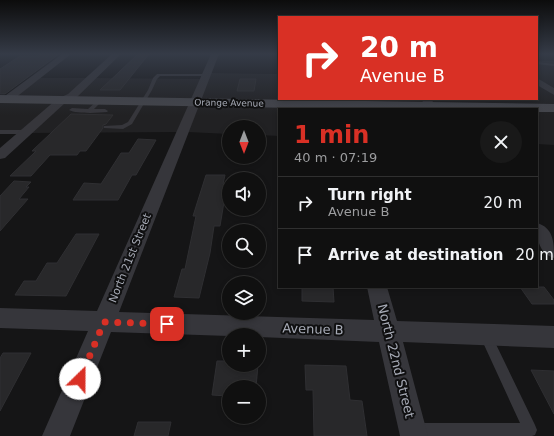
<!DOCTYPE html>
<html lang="en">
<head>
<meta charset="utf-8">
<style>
	:root { --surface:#101010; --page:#191919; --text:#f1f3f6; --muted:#9c9d9f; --line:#303030; --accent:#d93025 }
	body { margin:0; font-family:"DejaVu Sans",sans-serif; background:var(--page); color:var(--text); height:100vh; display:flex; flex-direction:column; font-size:15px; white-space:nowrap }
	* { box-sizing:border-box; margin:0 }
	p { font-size:13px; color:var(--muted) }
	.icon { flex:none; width:22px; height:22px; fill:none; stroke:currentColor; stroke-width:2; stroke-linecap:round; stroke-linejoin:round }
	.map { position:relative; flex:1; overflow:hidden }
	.details { position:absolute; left:278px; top:108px; width:260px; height:180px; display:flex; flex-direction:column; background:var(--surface); border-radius:0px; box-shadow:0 2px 6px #0003,0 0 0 1px var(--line) }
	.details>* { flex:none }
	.hud { position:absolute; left:278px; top:16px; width:260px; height:84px; border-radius:0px; box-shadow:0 2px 6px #0003,0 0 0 1px var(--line); background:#d93025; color:#fff; overflow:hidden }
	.needle { width:26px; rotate:180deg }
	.tools { position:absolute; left:222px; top:120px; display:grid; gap:8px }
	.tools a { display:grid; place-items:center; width:44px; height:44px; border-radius:50%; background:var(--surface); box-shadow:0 2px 6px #0003,0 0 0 1px var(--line); font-size:20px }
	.pin { position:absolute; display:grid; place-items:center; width:34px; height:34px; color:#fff; margin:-17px; border-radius:8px; box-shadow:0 2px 6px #0006 }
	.me { position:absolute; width:44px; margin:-22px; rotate:23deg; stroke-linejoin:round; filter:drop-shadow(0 0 3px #0008) }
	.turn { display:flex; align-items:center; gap:14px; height:84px; padding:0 16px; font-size:18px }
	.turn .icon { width:52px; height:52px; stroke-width:2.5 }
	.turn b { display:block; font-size:28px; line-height:34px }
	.round { display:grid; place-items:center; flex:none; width:42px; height:42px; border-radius:21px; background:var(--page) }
	.overview { display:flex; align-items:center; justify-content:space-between; height:68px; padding:0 16px }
	h1 { font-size:24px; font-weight:800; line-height:30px; color:var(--accent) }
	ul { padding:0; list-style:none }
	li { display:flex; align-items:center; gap:12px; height:52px; padding:0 16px; border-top:1px solid var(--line) }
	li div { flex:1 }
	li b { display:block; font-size:15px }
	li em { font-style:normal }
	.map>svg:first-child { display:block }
	.built { fill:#212123 }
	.building { fill:#28282a; stroke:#2f2f32 }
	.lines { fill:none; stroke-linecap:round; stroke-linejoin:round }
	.lane { fill:#36363b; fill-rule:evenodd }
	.street { fill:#36363b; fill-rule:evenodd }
	.secondary { fill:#44454b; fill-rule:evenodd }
	.route { stroke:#d93025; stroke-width:7; stroke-dasharray:0 12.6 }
	.labels { text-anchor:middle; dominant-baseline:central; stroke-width:4; stroke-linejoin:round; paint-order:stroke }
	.far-street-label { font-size:9px; fill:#a7abb6; stroke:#101011 }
	.street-label { font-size:11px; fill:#a7abb6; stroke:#101011 }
	.near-street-label { font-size:13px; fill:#a7abb6; stroke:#101011 }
</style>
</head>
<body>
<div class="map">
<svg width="554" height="436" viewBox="0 0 554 436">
	<rect width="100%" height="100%" fill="#151516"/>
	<!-- built -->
	<path class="built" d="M 537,61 L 554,61 L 554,90 L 537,78 Z
		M 211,73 L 279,74 L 279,99 L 281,99 L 281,102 L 200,101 Z
		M 40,78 L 88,78 L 69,95 L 61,98 L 13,98 Z
		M 96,78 L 201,79 L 191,101 L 71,99 Z
		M 537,84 L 554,95 L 554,106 L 434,104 L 431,99 L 537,99 Z
		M 290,99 L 422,99 L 425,104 L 291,102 Z
		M 0,102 L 54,103 L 19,133 L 0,133 Z
		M 63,103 L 189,105 L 177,132 L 30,133 Z
		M 198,105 L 327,107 L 327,109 L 279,109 L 279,136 L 259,135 L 259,127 L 229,127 L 229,134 L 188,132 Z
		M 537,110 L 554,110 L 554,145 L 537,144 Z"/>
	<!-- building -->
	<path class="building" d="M 41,54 L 59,54 L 5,94 L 0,94 L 0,69 L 20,56 L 38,56 Z
		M 138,54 L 149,54 L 120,90 L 100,90 Z
		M 240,79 L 256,79 L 254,91 L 237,91 Z
		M 71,114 L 113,115 L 106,124 L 103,125 L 103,128 L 86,151 L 80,151 L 77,155 L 50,155 L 31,176 L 10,176 L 36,151 L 32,151 Z
		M 138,139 L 156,140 L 136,175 L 132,175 L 118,200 L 73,200 L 84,183 L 101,184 L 121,153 L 129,153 Z
		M 206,175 L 225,175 L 223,184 L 227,184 L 220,226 L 214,226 L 210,253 L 199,298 L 174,297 L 182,269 L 185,269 L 196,216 L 193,216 Z
		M 14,181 L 31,182 L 26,187 L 29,187 L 19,199 L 28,199 L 0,231 L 0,196 Z
		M 76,234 L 99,234 L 66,296 L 15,295 L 24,281 L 36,281 L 47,263 L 57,263 Z
		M 302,287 L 333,287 L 334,302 L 302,301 Z
		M 520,287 L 544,287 L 554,300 L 554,304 L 532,304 Z
		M 3,353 L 31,353 L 0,411 L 0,358 Z
		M 217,361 L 229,361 L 229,365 L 258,365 L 256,387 L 229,387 L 228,396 L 212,395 Z
		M 305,365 L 346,366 L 350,400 L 362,401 L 367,436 L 314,436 L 313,390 L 306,390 Z
		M 531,370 L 554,371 L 554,414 Z
		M 138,422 L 171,422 L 168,436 L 134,436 Z"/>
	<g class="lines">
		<!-- lane -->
		<path class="lane" d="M 537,62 L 554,64 L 554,66 L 537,64 Z
			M 157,74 L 206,74 L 208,75 L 206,76 L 160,76 L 157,79 L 152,90 L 132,124 L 123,129 L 104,128 L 104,126 L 122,125 L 128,122 L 148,90 L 153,78 Z
			M 99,99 L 102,101 L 94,109 L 105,109 L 108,111 L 107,112 C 98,113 77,114 69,110 L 72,108 L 88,109 Z
			M 0,130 L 25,130 L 28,132 L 25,134 L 0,134 Z
			M 486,331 L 490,332 L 535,425 L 537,430 L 535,435 L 532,436 L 413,436 L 410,435 L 408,430 L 410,425 L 415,423 L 520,423 L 480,336 L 482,332 Z"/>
		<!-- street -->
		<path class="street" d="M 62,54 L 71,54 L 10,102 L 2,102 L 1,100 L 2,98 Z
			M 112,54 L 121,54 L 76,98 L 65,103 L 5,158 L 0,159 L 0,148 L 57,99 L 68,94 Z
			M 211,54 L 219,54 L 119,312 L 374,320 L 367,287 L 387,287 L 397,321 L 554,326 L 554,348 L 403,342 L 428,436 L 400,436 L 379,342 L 259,337 L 259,335 L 229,336 L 111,332 L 70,436 L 42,436 L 88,331 L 0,328 L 0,308 L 97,311 Z
			M 537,78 L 554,88 L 554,95 L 537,85 Z
			M 421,99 L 431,99 L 436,106 L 435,108 L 427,108 Z
			M 537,223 C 554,228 554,243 554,258 C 538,253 537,238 537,223 Z"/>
		<!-- secondary -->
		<path class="secondary" d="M 0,95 L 554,104 L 554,112 L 537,112 L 537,109 L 356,109 L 0,103 Z"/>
	</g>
	<!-- sky -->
	<linearGradient id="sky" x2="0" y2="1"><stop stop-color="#0c0c0c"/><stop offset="0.47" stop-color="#353b47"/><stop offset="1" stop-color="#353b47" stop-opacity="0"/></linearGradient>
	<rect width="554" height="115" fill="url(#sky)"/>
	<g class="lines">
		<!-- route -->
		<path class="route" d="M 80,379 L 104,322 L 167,324"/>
	</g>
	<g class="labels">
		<!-- far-street labels -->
		<g class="far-street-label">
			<text transform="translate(229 103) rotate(1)">Orange Avenue</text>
		</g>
		<!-- street labels -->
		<g class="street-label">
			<text transform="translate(130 258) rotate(-68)">North 21st Street</text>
		</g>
		<!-- near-street labels -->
		<g class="near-street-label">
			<text transform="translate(313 329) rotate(2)">Avenue B</text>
			<text transform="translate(396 361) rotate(76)">North 22nd Street</text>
		</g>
	</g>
</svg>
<div class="tools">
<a><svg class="needle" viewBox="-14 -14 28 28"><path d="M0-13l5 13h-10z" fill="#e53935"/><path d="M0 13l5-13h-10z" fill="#9c9d9f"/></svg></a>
<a><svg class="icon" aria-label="sound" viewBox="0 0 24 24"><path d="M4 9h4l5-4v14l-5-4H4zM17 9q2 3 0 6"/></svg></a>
<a><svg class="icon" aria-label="search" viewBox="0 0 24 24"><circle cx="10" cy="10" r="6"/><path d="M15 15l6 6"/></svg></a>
<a><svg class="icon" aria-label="layers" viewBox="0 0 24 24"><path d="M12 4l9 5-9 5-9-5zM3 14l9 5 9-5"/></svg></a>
<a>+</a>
<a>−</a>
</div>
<div class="pin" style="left:167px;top:324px;background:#d93025"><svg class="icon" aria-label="arrive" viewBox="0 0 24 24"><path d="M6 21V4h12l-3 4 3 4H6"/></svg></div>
<svg class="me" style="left:80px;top:379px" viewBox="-20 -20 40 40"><circle r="19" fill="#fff"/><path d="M0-13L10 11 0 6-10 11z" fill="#d93025"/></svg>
<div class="hud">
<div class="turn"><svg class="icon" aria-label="right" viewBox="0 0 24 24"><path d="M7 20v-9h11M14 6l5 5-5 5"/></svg><div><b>20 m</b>Avenue B</div></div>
</div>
<section class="details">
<div class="overview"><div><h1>1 min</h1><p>40 m · 07:19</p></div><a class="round"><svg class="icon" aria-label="close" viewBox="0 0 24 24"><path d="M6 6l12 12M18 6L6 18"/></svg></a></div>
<ul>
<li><svg class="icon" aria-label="right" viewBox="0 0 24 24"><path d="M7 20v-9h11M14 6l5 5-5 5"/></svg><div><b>Turn right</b><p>Avenue B</p></div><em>20 m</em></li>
<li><svg class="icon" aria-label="arrive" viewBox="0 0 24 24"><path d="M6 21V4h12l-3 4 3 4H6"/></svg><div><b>Arrive at destination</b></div><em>20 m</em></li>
</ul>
</section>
</div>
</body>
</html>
